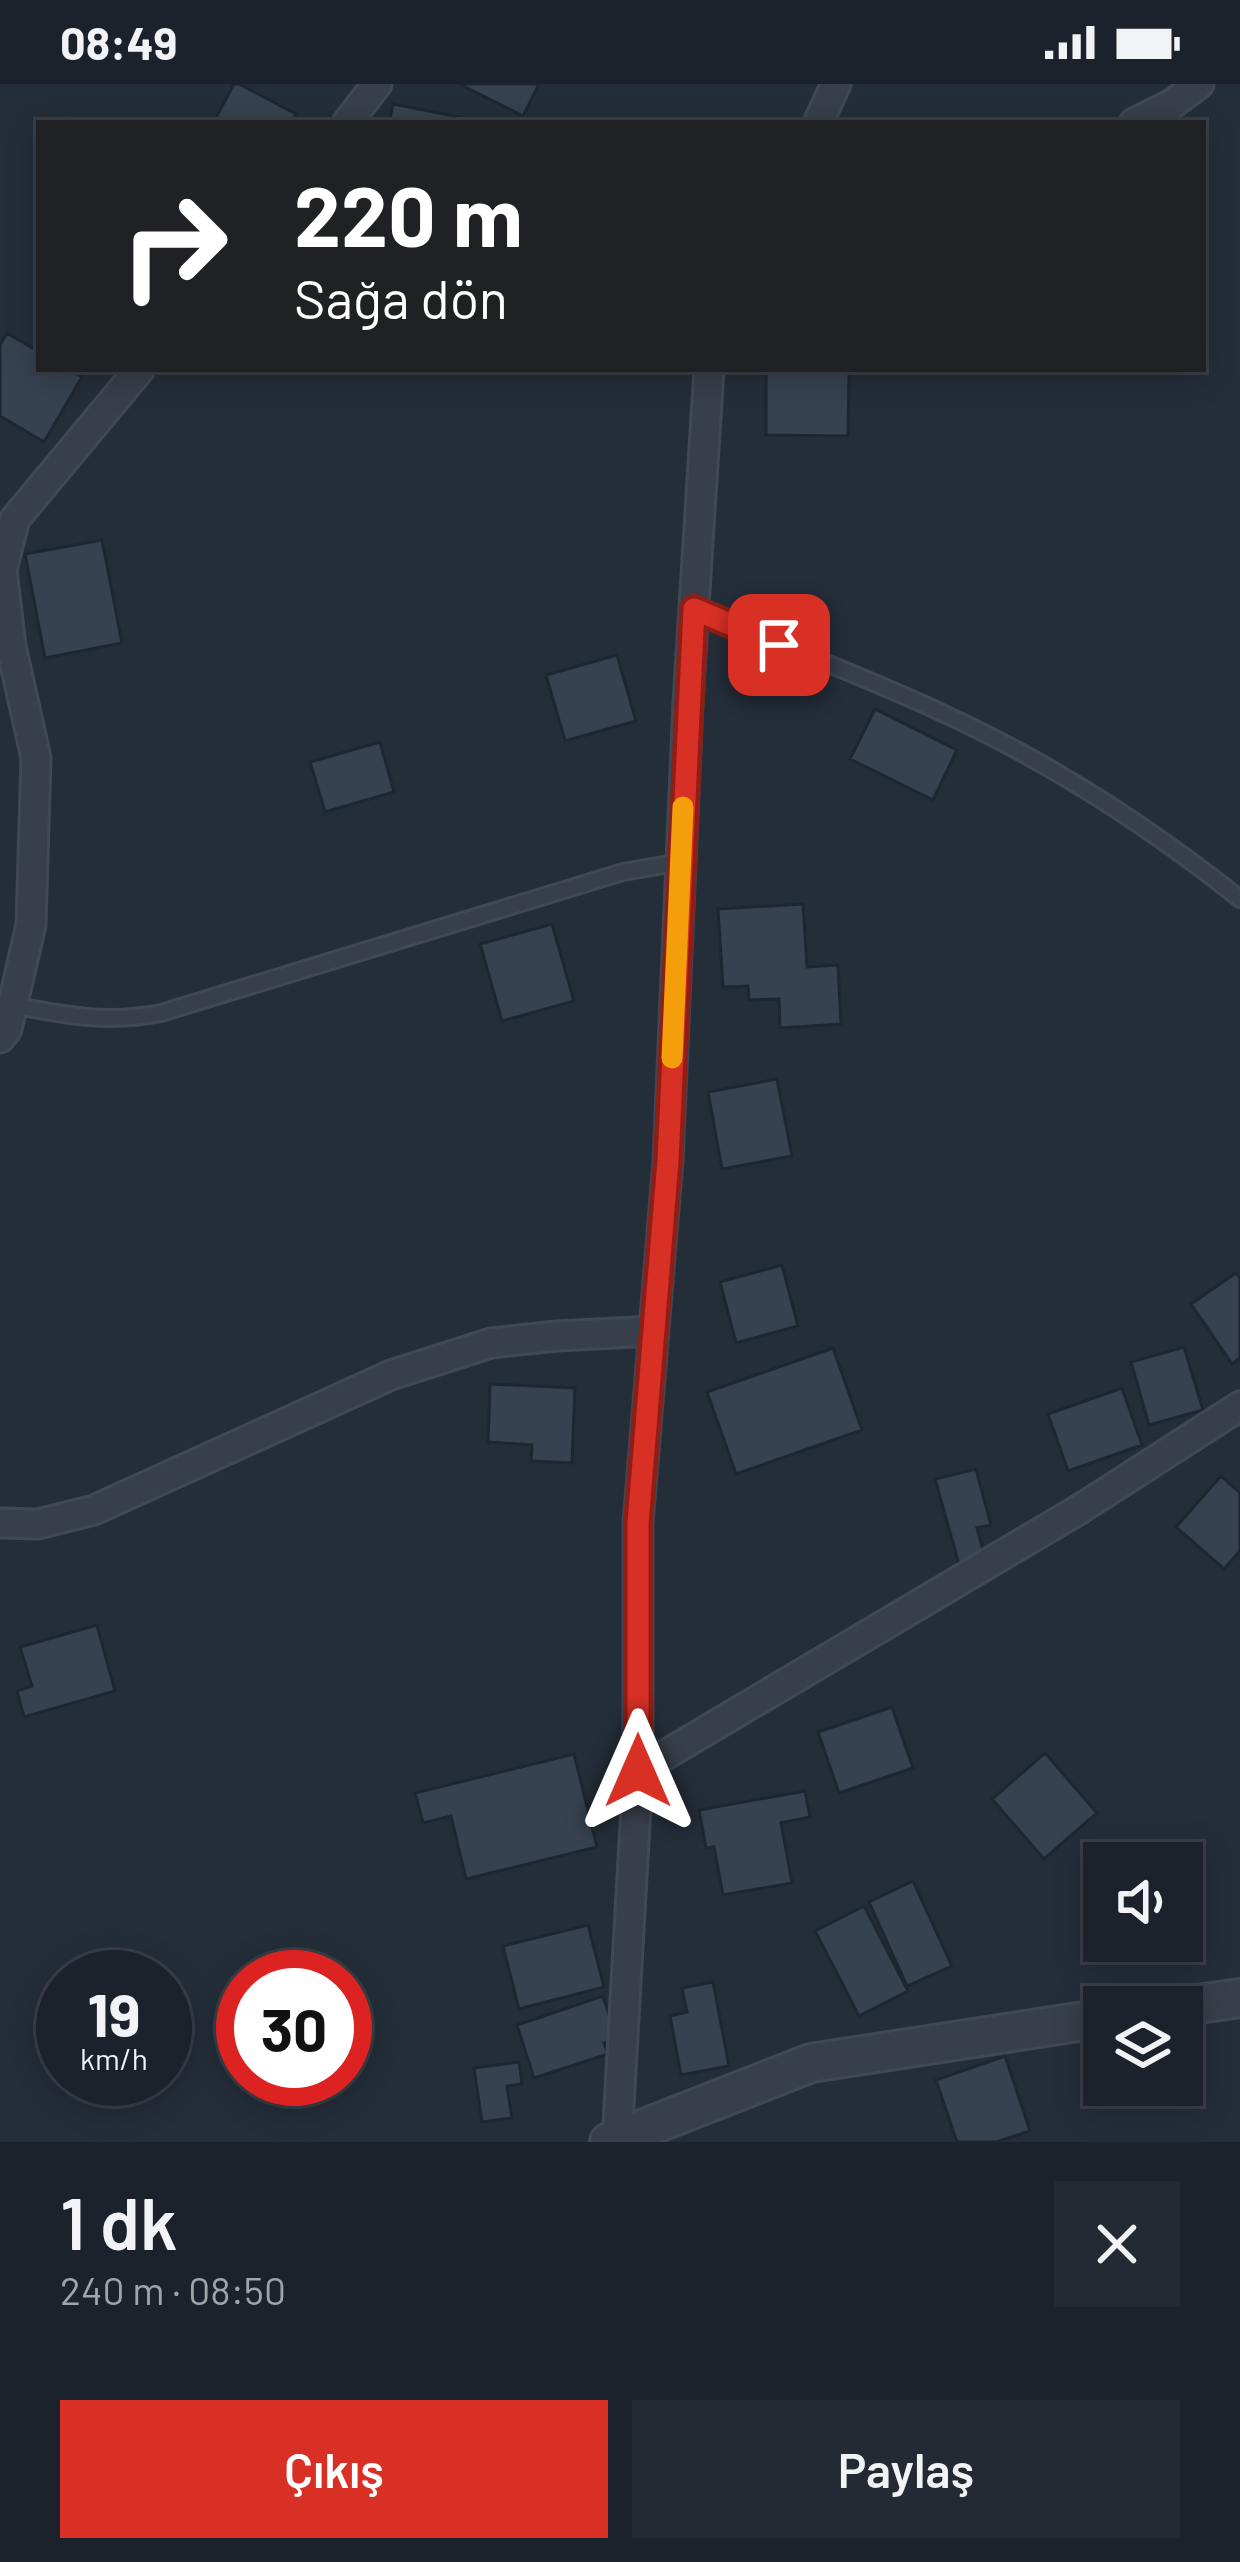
<!DOCTYPE html>
<html lang="tr">
<head>
<meta charset="utf-8">
<style>
	:root { --surface:#1b222b; --page:#242a33; --text:#f1f3f6; --muted:#a0a4a9; --line:#393f47; --accent:#d93025 }
	body { margin:0; font-family:Barlow,sans-serif; background:var(--page); color:var(--text); height:100vh; display:flex; flex-direction:column; font-size:45px; white-space:nowrap }
	* { box-sizing:border-box; margin:0 }
	p { font-size:39px; color:var(--muted) }
	.icon { flex:none; width:66px; height:66px; fill:none; stroke:currentColor; stroke-width:2; stroke-linecap:round; stroke-linejoin:round }
	.map { position:relative; height:2058px; overflow:hidden }
	.sheet { display:flex; flex-direction:column; background:var(--surface); flex:1 }
	.sheet>* { flex:none }
	.top-card { position:absolute; left:36px; top:36px; width:1170px; height:252px; border-radius:0px; box-shadow:0 6px 30px #0003,0 0 0 3px var(--line); background:#202124; color:#fff; overflow:hidden }
	.controls { position:absolute; left:1083px; top:1758px; display:grid; gap:24px }
	.controls a { display:grid; place-items:center; width:120px; height:120px; border-radius:0px; background:var(--surface); box-shadow:0 6px 30px #0003,0 0 0 3px var(--line); font-size:60px }
	.speed { position:absolute; left:36px; top:1866px; display:flex; gap:24px; font-size:60px; font-weight:700; text-align:center }
	.speed>* { display:grid; place-content:center; width:156px; height:156px; border-radius:50%; background:var(--surface); box-shadow:0 6px 30px #0003,0 0 0 3px var(--line); line-height:1 }
	.speed small { font-size:30px; font-weight:400 }
	.speed .limit { border:18px solid #d22; background:#fff; color:#111 }
	.pin { position:absolute; display:grid; place-items:center; width:102px; height:102px; color:#fff; margin:-51px; border-radius:24px; box-shadow:0 6px 18px #0006 }
	.me { position:absolute; width:132px; margin:-66px; rotate:0deg; stroke-linejoin:round; filter:drop-shadow(0 0 9px #0008) }
	.turn { display:flex; align-items:center; gap:42px; height:252px; padding:0 60px; font-size:54px }
	.turn .icon { width:156px; height:156px; stroke-width:2.5 }
	.turn b { display:block; font-size:84px; line-height:102px }
	.round { display:grid; place-items:center; flex:none; width:126px; height:126px; border-radius:0px; background:var(--page) }
	.head { display:flex; align-items:center; justify-content:space-between; height:204px; padding:0 60px }
	h1 { font-size:72px; font-weight:600; line-height:90px }
	.button { display:flex; gap:24px; margin-top:auto; padding:24px 60px }
	.button a { flex:1; height:138px; border-radius:0px; background:var(--accent); color:#fff; font-size:48px; font-weight:600; line-height:138px; text-align:center }
	.button a+a { background:var(--page); color:var(--text) }
	.status { display:flex; justify-content:space-between; align-items:center; height:84px; padding:0 60px; background:var(--surface); direction:ltr }
	.status svg { height:33px; fill:currentColor }
	.map>svg:first-child { display:block }
	.building { fill:#364250; stroke:#1e2731; stroke-width:3 }
	.lines { fill:none; stroke-linecap:round; stroke-linejoin:round }
	.service-casing { stroke:#404953; stroke-width:20 }
	.minor-casing { stroke:#404953; stroke-width:33 }
	.tertiary-casing { stroke:#404953; stroke-width:42 }
	.service { stroke:#373f4a; stroke-width:14 }
	.minor { stroke:#373f4a; stroke-width:27 }
	.tertiary { stroke:#373f4a; stroke-width:36 }
	.route-casing { stroke:#8d1f18; stroke-width:30 }
	.route { stroke:#d93025; stroke-width:21 }
	.slow { stroke:#f59e0b; stroke-width:21 }
</style>
</head>
<body>
<div class="status"><b>08:49</b><svg viewBox="0 0 49 12"><path d="M0 12V9h3v3zM5 12V6h3v6zM10 12V3h3v9zM15 12V0h3v12zM26 1h20v11H26zM47 4h2v5h-2z"/></svg></div>
<div class="map">
<svg width="1240" height="2058" viewBox="0 0 1240 2058">
	<rect width="100%" height="100%" fill="#242e39"/>
	<!-- building -->
	<path class="building" d="M 234,0 L 239,0 L 296,30 L 291,39 L 213,39 Z
		M 459,0 L 539,0 L 523,32 Z
		M 393,20 L 474,36 L 474,39 L 389,39 Z
		M 7,249 L 39,268 L 39,285 L 68,285 L 82,293 L 44,358 L 0,332 L 0,261 Z
		M 766,285 L 849,285 L 848,352 L 766,351 Z
		M 102,456 L 122,559 L 45,574 L 25,470 Z
		M 617,571 L 636,637 L 565,657 L 546,591 Z
		M 875,625 L 957,666 L 933,716 L 850,675 Z
		M 380,658 L 394,708 L 325,728 L 310,678 Z
		M 803,820 L 807,883 L 838,881 L 841,940 L 780,944 L 779,915 L 749,916 L 748,902 L 723,903 L 718,825 Z
		M 552,840 L 574,917 L 502,937 L 480,860 Z
		M 777,995 L 792,1072 L 722,1085 L 708,1008 Z
		M 782,1181 L 798,1242 L 736,1259 L 720,1198 Z
		M 1236,1189 L 1240,1194 L 1240,1274 L 1232,1280 L 1191,1220 Z
		M 1184,1263 L 1203,1326 L 1149,1341 L 1131,1278 Z
		M 833,1264 L 862,1346 L 736,1390 L 707,1308 Z
		M 490,1300 L 575,1304 L 572,1379 L 531,1377 L 532,1361 L 488,1358 Z
		M 1122,1304 L 1142,1361 L 1068,1387 L 1048,1330 Z
		M 976,1385 L 991,1441 L 977,1444 L 986,1477 L 960,1484 L 935,1395 Z
		M 1221,1392 L 1240,1409 L 1240,1467 L 1224,1485 L 1176,1443 Z
		M 97,1541 L 115,1607 L 24,1633 L 17,1607 L 32,1602 L 20,1563 Z
		M 892,1623 L 913,1684 L 839,1709 L 818,1648 Z
		M 1045,1669 L 1097,1729 L 1044,1775 L 992,1715 Z
		M 574,1670 L 597,1763 L 466,1795 L 451,1732 L 423,1739 L 415,1709 Z
		M 805,1707 L 810,1733 L 781,1739 L 792,1799 L 723,1811 L 714,1763 L 706,1764 L 699,1726 Z
		M 913,1797 L 952,1882 L 907,1902 L 869,1818 Z
		M 864,1822 L 908,1907 L 859,1932 L 815,1847 Z
		M 588,1841 L 604,1903 L 519,1925 L 503,1862 Z
		M 713,1898 L 729,1982 L 681,1991 L 670,1932 L 687,1928 L 682,1904 Z
		M 603,1912 L 617,1955 L 604,1959 L 608,1970 L 534,1994 L 517,1941 Z
		M 1005,1972 L 1030,2047 L 996,2058 L 957,2058 L 936,1996 Z
		M 519,1978 L 522,2000 L 507,2002 L 512,2034 L 482,2038 L 474,1984 Z"/>
	<g class="lines">
		<defs>
			<path id="service" d="M 694,525 C 775,559 858,590 938,627 C 1046,676 1147,741 1240,815
				M 12,921 C 65,931 107,940 161,929 L 623,788 L 681,778"/>
			<path id="minor" d="M 347,39 L 377,0
				M 818,39 L 836,0
				M 1134,39 L 1172,20 L 1199,0
				M 0,954 L 7,945 L 31,841 L 36,674 L 11,562 L 2,486 L 15,435 L 140,285
				M 0,1439 L 38,1440 L 94,1426 L 391,1291 L 491,1259 L 557,1252 L 654,1247
				M 638,1687 L 1080,1425 L 1240,1322
				M 617,2058 L 638,1687 L 638,1439 L 668,1077 L 688,618 L 709,285"/>
			<path id="tertiary" d="M 1177,1923 L 1240,1914
				M 609,2058 L 811,1979 L 1104,1934"/>
		</defs>
		<!-- service casing -->
		<use href="#service" class="service-casing"/>
		<!-- minor casing -->
		<use href="#minor" class="minor-casing"/>
		<!-- tertiary casing -->
		<use href="#tertiary" class="tertiary-casing"/>
		<!-- service -->
		<use href="#service" class="service"/>
		<!-- minor -->
		<use href="#minor" class="minor"/>
		<!-- tertiary -->
		<use href="#tertiary" class="tertiary"/>
	</g>
	<g class="lines">
		<defs>
			<path id="route" d="M 638,1687 L 638,1439 L 668,1077 L 694,525 L 779,561"/>
		</defs>
		<!-- route casing -->
		<use href="#route" class="route-casing"/>
		<!-- route -->
		<use href="#route" class="route"/>
		<!-- slow -->
		<path class="slow" d="M 672,974 L 683,723"/>
	</g>
</svg>
<div class="controls">
<a><svg class="icon" aria-label="sound" viewBox="0 0 24 24"><path d="M4 9h4l5-4v14l-5-4H4zM17 9q2 3 0 6"/></svg></a>
<a><svg class="icon" aria-label="layers" viewBox="0 0 24 24"><path d="M12 4l9 5-9 5-9-5zM3 14l9 5 9-5"/></svg></a>
</div>
<div class="speed"><div>19<small>km/h</small></div><div class="limit">30</div></div>
<div class="pin" style="left:779px;top:561px;background:#d93025"><svg class="icon" aria-label="arrive" viewBox="0 0 24 24"><path d="M6 21V4h12l-3 4 3 4H6"/></svg></div>
<svg class="me" style="left:638px;top:1687px" viewBox="-20 -20 40 40"><path d="M0-17L14 15 0 8-14 15z" fill="#d93025" stroke="#fff" stroke-width="4"/></svg>
<div class="top-card">
<div class="turn"><svg class="icon" aria-label="right" viewBox="0 0 24 24"><path d="M7 20v-9h11M14 6l5 5-5 5"/></svg><div><b>220 m</b>Sağa dön</div></div>
</div>
</div>
<section class="sheet">
<div class="head"><div><h1>1 dk</h1><p>240 m · 08:50</p></div><a class="round"><svg class="icon" aria-label="close" viewBox="0 0 24 24"><path d="M6 6l12 12M18 6L6 18"/></svg></a></div>
<div class="button"><a>Çıkış</a><a>Paylaş</a></div>
</section>
</body>
</html>
